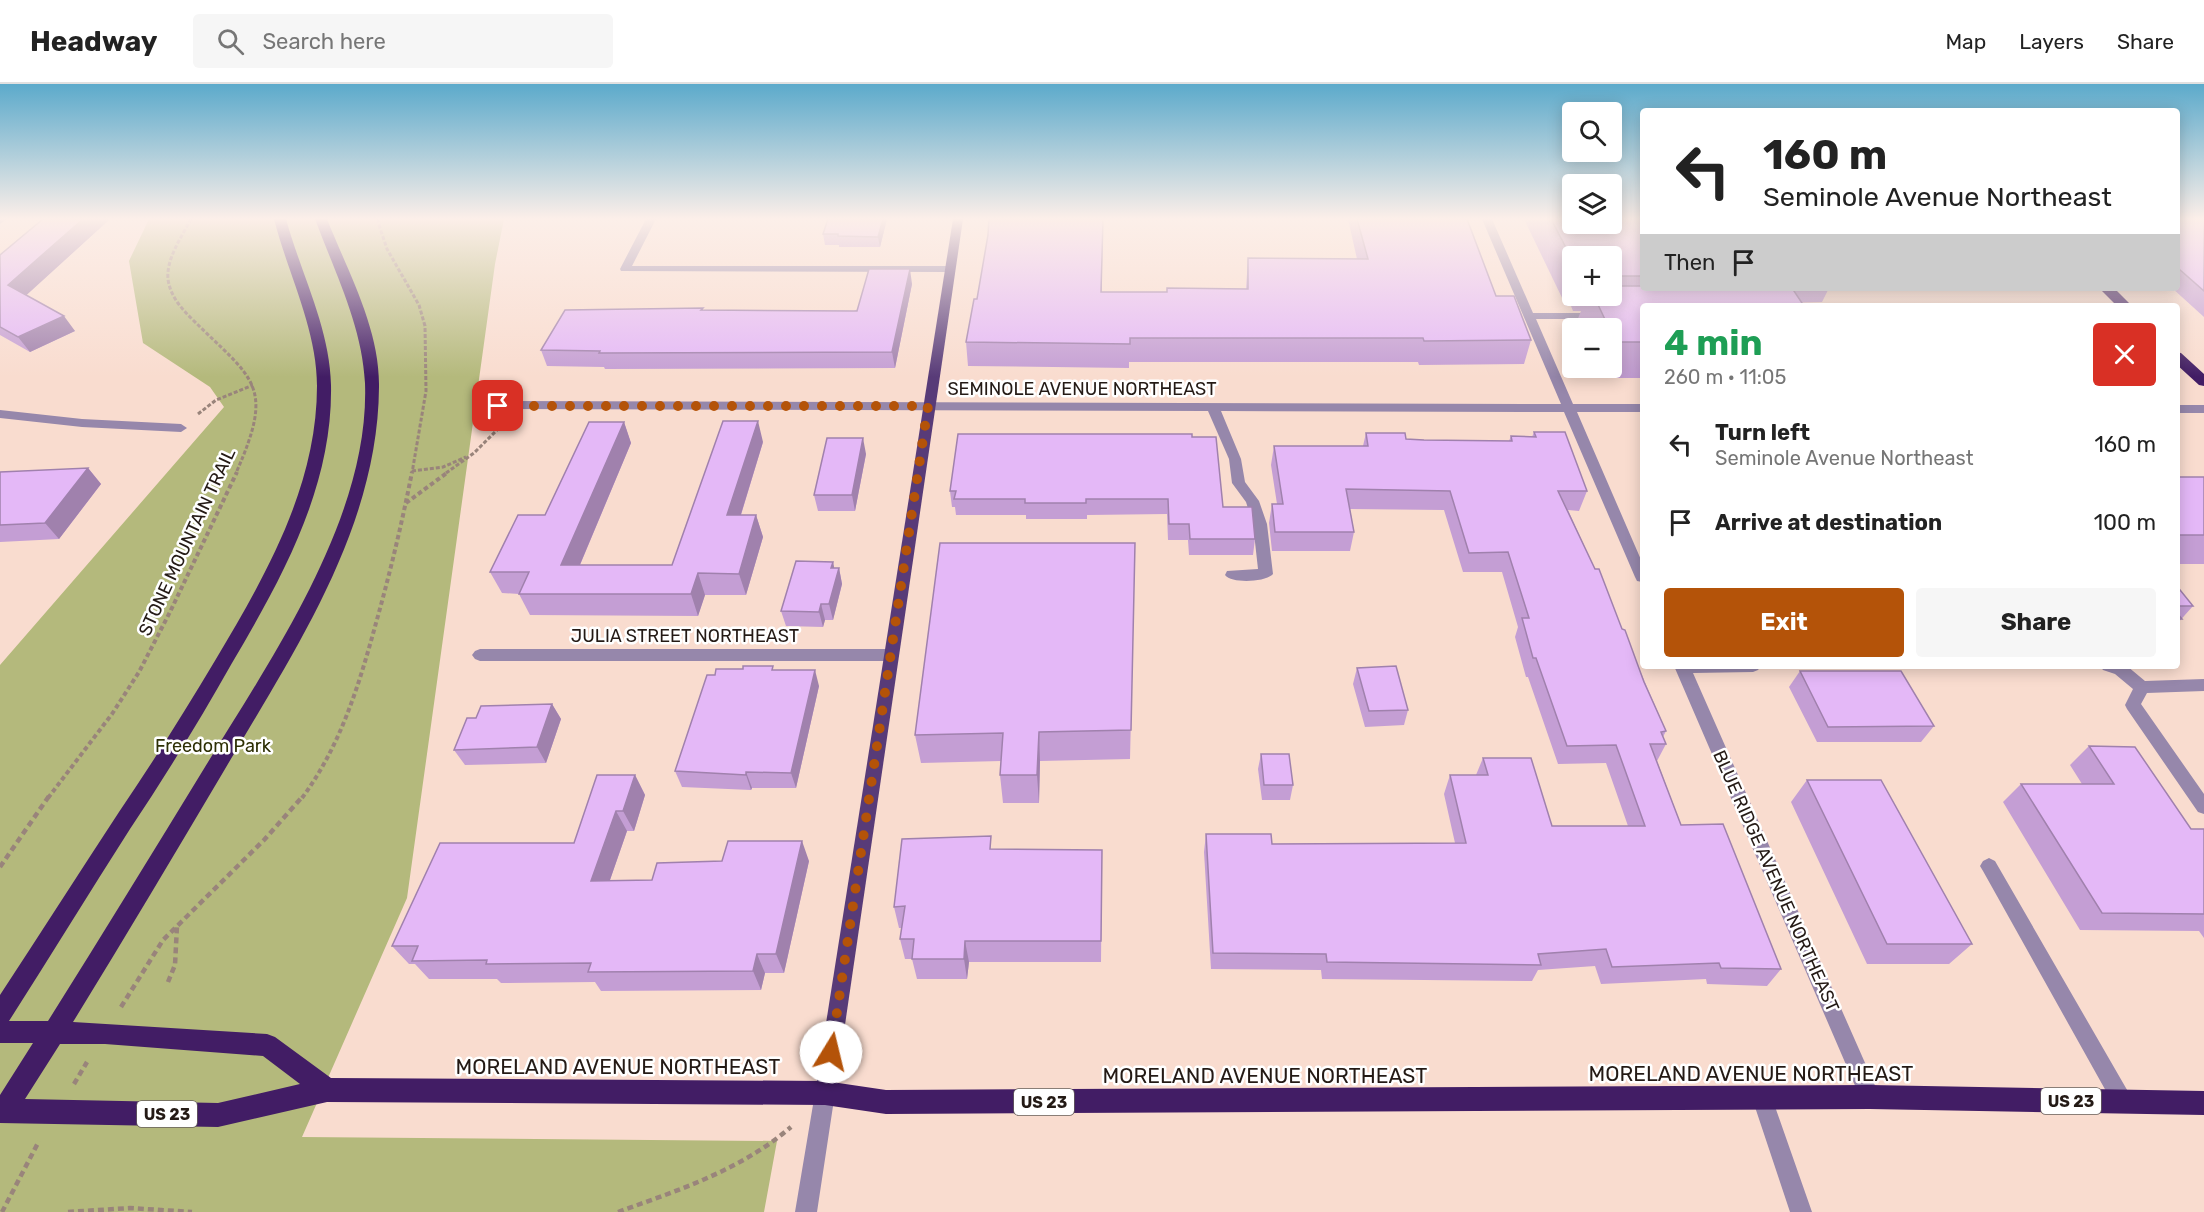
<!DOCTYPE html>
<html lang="en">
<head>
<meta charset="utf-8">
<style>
	:root { --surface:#fff; --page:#f6f6f6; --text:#222; --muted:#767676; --line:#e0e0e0; --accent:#b45309 }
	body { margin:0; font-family:Rubik,sans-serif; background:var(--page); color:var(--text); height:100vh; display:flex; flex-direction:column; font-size:22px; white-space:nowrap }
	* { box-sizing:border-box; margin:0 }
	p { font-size:20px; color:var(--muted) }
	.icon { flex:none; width:33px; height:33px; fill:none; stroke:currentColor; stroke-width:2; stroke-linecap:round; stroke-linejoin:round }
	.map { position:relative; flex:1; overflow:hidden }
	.sheet { position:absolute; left:1640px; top:219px; width:540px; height:366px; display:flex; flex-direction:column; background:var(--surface); border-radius:6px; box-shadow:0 3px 15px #0003 }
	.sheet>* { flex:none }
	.guide { position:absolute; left:1640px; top:24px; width:540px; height:183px; border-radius:6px; box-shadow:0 3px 15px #0003; background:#fff; color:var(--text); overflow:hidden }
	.controls { position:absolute; left:1562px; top:18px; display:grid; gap:12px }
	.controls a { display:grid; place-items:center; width:60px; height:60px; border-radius:6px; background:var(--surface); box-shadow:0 3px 15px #0003; font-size:30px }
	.pin { position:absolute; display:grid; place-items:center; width:51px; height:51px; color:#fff; margin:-26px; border-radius:12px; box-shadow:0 3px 9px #0006 }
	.me { position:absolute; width:66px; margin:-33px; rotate:9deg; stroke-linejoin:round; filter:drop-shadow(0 0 4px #0008) }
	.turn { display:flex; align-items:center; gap:21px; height:126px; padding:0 24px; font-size:27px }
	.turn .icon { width:78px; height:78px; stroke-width:2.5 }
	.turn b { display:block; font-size:42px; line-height:51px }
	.then { display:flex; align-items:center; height:57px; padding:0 24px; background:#0003; gap:12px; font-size:22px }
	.round { display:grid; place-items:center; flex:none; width:63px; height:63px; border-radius:6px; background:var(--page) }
	.summary { display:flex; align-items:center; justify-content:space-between; height:102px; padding:0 24px }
	h1 { font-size:36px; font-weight:700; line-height:45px; color:#1e9e55 }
	.action { display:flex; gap:12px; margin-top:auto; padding:12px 24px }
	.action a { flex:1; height:69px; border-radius:6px; background:var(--accent); color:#fff; font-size:24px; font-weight:700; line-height:69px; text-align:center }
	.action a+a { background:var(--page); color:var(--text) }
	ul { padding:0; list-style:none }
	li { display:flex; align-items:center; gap:18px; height:78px; padding:0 24px }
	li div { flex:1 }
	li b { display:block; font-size:22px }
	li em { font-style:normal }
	header { display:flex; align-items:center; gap:36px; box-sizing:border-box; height:84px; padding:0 30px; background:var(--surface); border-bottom:2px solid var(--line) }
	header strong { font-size:28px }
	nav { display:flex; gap:33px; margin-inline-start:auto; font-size:21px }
	.search { width:420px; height:54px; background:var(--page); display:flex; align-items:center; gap:15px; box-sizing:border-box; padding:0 21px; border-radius:6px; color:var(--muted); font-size:22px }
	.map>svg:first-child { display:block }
	.green { fill:#b4b97c }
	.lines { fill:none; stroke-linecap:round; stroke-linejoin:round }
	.path-far2 { stroke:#99847b; stroke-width:3; stroke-dasharray:4 2; stroke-linecap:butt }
	.path-far1 { stroke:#99847b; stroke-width:4; stroke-dasharray:4.5 3; stroke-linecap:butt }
	.path { stroke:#99847b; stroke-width:4.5; stroke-dasharray:6 4; stroke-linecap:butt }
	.minor { fill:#9687ab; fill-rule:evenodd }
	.major { fill:#583b78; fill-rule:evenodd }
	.highway { fill:#421d65; fill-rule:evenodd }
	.wall { fill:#c49ed4; fill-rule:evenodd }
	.shaded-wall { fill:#a081ad }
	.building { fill:#e4b8f7; stroke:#a081ad; stroke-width:1.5 }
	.route { stroke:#b45309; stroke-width:10; stroke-dasharray:0 18 }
	.labels { text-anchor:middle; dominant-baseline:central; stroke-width:5; stroke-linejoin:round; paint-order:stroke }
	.shield { fill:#fff; stroke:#665f5b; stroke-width:1.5 }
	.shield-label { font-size:16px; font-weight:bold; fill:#241a15 }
	.street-label { font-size:18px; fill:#241a15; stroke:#fff }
	.park-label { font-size:18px; fill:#2e3005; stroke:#fff }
	.near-street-label { font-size:21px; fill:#241a15; stroke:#fff }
</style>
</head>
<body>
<header>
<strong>Headway</strong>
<div class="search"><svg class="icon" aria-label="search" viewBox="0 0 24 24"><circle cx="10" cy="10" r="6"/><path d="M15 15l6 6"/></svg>Search here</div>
<nav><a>Map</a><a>Layers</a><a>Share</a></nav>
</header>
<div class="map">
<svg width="2204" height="1128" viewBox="0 0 2204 1128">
	<rect width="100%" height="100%" fill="#f9dccf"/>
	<!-- green -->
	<path class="green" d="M 149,135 L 504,135 L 495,180 L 407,814 L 302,1053 L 777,1057 L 764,1128 L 0,1128 L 0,581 L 224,323 L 210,303 L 143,259 L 129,177 Z"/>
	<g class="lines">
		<!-- path-far2 -->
		<path class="path-far2" d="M 191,135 C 182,152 166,175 168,195 C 170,211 180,223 191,234 C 253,296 276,299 236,389
			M 377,135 L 387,165 L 419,221 L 425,242 L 426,307 L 412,389
			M 198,330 L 216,316 L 253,301
			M 412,387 L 443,383 L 466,373
			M 446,389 L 474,369 L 500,343"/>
		<!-- path-far1 -->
		<path class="path-far1" d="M 406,419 L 448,388
			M 48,714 L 112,630 L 139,588 L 170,528 L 237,388
			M 302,714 C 341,661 359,601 376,539 C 390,489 402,439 412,388"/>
		<!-- path -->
		<path class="path" d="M 0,783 L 49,712
			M 168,898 L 175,881 L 177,842
			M 121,923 L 163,856 L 264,756 L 303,712
			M 74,1000 L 87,978
			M 2,1128 L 39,1057
			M 68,1128 L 130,1124 L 192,1128
			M 618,1128 C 679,1106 741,1086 791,1043"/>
		<!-- minor -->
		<path class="minor" d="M 0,135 L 7,135 L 0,140 Z
			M 646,135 L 656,135 L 632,182 L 950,182 L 955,185 L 950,188 L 621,187 L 620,185 Z
			M 1482,135 L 1492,135 L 1533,229 L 1598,229 L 1604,232 L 1598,235 L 1536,235 L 1573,320 L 1642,320 L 1642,328 L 1577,328 L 1642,478 L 1642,498 L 1637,497 L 1635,493 L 1564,328 L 1221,327 L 1241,375 L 1245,398 L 1259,417 L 1267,440 L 1273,490 C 1266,498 1232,500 1225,491 L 1227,487 L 1258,485 L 1253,440 L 1246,418 L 1232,399 L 1229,375 L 1208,327 L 485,325 L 479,321 L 485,317 L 1561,320 Z
			M 2176,321 L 2204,321 L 2204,329 L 2176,329 Z
			M 0,326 L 82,335 L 181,340 L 187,344 L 181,348 L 82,343 L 0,334 Z
			M 480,565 L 891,565 L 896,567 L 899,571 L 896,575 L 891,577 L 480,577 L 475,575 L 472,571 L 475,567 Z
			M 1674,582 L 1761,582 L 1758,586 L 1753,588 L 1693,589 L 1877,1006 L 1880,1013 L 1877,1020 L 1870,1023 L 1863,1020 Z
			M 2100,582 L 2127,582 L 2145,597 L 2204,595 L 2204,607 L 2147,609 L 2141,620 L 2204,710 L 2204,730 L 2198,728 L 2127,625 L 2125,621 L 2133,605 L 2115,590 L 2103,586 Z
			M 1989,774 L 1995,777 L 2130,1011 L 2133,1018 L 2130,1025 L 2123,1028 L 2116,1025 L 1983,787 L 1980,782 L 1983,777 Z
			M 825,999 L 832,1002 L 835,1009 L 817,1128 L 795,1128 L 815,1009 L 818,1002 Z
			M 1762,1004 L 1769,1007 L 1772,1014 L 1812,1128 L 1790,1128 L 1752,1014 L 1755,1007 Z"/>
		<!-- major -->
		<path class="major" d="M 953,135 L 963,135 L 835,1009 L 832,1016 L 825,1019 L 818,1016 L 815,1009 Z"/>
		<!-- highway -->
		<path class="highway" d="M 274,135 L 286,135 C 301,190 330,244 331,301 C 333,403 282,494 232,579 C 200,636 166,691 130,745 C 89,809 50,873 9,937 L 48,937 C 101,853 153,768 205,683 C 272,573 370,433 365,299 C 362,241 335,189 315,135 L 327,135 C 348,188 380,245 379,303 C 378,445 294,567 225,685 C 175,769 125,854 73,938 L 267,950 L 275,953 L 331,994 L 825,997 L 886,1006 L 1870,1001 L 2204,1007 L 2204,1031 L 1870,1025 L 886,1030 L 825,1021 L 327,1018 L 218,1043 L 0,1039 L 0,1011 L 33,959 L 0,959 L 0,911 C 40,850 79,789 119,728 C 153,678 185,627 216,575 C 266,491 317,402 317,302 C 317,245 288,190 274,135 ZM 60,960 L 105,960 L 263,972 L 300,1000 L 218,1019 L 25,1015 Z
			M 2099,204 L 2114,204 L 2132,222 L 2117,222 Z
			M 2176,268 L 2181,269 L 2204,290 L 2204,302 L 2199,301 L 2176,280 Z"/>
	</g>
	<!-- wall -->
	<path class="wall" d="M 110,135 L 26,211 L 75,247 L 30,268 L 0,251 L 0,171 Z
		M 828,135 L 887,135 L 880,163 L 839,163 L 839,161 L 825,161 L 823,150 Z
		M 1103,135 L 1101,208 L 1167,208 L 1246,205 L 1248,174 L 1357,175 L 1348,135 L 1467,135 L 1496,212 L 1531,256 L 1524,280 L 1419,281 L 1418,278 L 1129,278 L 1129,284 L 968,282 L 966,258 L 977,215 Z
		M 1524,135 L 1642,135 L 1642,204 L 1829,204 L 1822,218 L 1642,222 L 1642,294 L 1602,294 L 1597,284 L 1611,284 L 1611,244 L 1581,244 L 1577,237 L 1581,227 L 1573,227 L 1571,222 L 1566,222 ZM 1572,172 L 1611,172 L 1611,212 L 1572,212 Z
		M 2176,135 L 2204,135 L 2204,233 L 2172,204 L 2176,204 Z
		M 912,200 L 895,284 L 605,285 L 604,283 L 547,282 L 541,266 L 703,224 L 703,226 L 854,227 Z
		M 624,338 L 631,359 L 580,481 L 672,481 L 763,358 L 741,431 L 756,431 L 763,453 L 746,511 L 705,511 L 698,532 L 530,531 L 519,510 L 502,509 L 490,488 L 545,431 Z
		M 1534,348 L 1587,407 L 1579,427 L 1568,426 L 1622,545 L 1666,647 L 1663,653 L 1666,660 L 1657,677 L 1681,741 L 1781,885 L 1767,902 L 1707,900 L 1706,895 L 1601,900 L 1595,882 L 1538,886 L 1532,897 L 1322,895 L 1321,886 L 1211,885 L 1204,768 L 1206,750 L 1272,760 L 1455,759 L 1444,710 L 1450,691 L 1476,691 L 1483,674 L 1552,742 L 1628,742 L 1606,679 L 1558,680 L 1528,593 L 1526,593 L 1515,553 L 1518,543 L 1502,488 L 1463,488 L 1444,426 L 1350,425 L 1354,448 L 1350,467 L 1272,467 L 1269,439 L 1272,420 L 1277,420 L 1271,381 L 1274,362 L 1363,362 L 1366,349 L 1406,355 L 1424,356 L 1509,357 L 1511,352 L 1532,353 Z
		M 1192,353 L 1223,423 L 1255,455 L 1253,471 L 1189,471 L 1188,456 L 1168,456 L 1167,430 L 1087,431 L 1087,435 L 1026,435 L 1026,431 L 956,431 L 955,423 L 952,423 L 950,407 Z
		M 866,370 L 855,427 L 818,427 L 814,411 Z
		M 88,384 L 101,400 L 59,455 L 0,458 L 0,388 Z
		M 2176,393 L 2204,393 L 2204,480 L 2176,480 Z
		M 1135,459 L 1130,675 L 1040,677 L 1039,719 L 1003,719 L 1000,691 L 1001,677 L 921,679 L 915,651 Z
		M 833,478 L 834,484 L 839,484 L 842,500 L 833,536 L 825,536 L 823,543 L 786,542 L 781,527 Z
		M 2176,501 L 2193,522 L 2176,541 Z
		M 1357,584 L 1408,626 L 1404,641 L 1365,643 L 1353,600 Z
		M 774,586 L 819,602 L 796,704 L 752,704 L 751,706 L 682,703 L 675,687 Z
		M 1800,587 L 1934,642 L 1921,658 L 1817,658 L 1789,603 Z
		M 552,620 L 561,635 L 546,679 L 465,681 L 454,666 Z
		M 2089,662 L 2191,745 L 2204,745 L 2204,854 L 2199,847 L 2080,846 L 2003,718 L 2021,700 L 2082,700 L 2070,681 Z
		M 1261,670 L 1293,701 L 1290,716 L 1262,716 L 1258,685 Z
		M 635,691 L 645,711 L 634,747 L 627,747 L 610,796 L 652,796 L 809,777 L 784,889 L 765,889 L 761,906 L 601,907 L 595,898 L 501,899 L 497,895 L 429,895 L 415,880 L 409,880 L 392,862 L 574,759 Z
		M 1807,696 L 1972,860 L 1949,880 L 1867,880 L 1791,718 Z
		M 993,765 L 1102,766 L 1101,878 L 969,878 L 967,895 L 917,895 L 912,875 L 905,875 L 900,855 L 902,844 L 899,844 L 894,823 Z"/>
	<!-- shaded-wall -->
	<path class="shaded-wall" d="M 83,135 L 110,135 L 20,217 L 8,201 Z
		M 883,135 L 887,135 L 880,163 L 878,153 Z
		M 1103,135 L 1101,232 L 1101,208 Z
		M 910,185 L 912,200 L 895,284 L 892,268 Z
		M 64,232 L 75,247 L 30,268 L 18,253 Z
		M 758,337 L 763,358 L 734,453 L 727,431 Z
		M 624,338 L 631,359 L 571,502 L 561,481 Z
		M 863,354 L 866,370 L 855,427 L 852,411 Z
		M 88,384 L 101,400 L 59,455 L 45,439 Z
		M 756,431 L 763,453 L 746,511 L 739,490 Z
		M 833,478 L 836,493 L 839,484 L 842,500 L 833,536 L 829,520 L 831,484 Z
		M 698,489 L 705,511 L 698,532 L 691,510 Z
		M 821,520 L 825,536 L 823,543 L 819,528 Z
		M 815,586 L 819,602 L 796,704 L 791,689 Z
		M 552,620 L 561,635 L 546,679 L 537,663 Z
		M 1039,648 L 1040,677 L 1039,719 L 1037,691 Z
		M 746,688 L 752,704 L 751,706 L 746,691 Z
		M 635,691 L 645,711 L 634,747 L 623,727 Z
		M 616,727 L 627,747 L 603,816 L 591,797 Z
		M 802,757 L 809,777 L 784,889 L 776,870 Z
		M 965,857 L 969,878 L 967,895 L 964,875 Z
		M 757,870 L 765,889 L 761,906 L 753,887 Z"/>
	<!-- building -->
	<path class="building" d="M 43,135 L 83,135 L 8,201 L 64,232 L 18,253 L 0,243 L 0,171 Z
		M 828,135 L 883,135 L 878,153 L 838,152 L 838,150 L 823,150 Z
		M 989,135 L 1103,135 L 1101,208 L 1167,208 L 1167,204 L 1248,205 L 1248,174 L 1368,175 L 1357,135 L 1467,135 L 1496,212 L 1514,212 L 1531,256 L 1424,257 L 1423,254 L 1130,254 L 1130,260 L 966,258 L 974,215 L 977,215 L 988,151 Z
		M 1551,135 L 1572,135 L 1572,140 L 1611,140 L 1611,135 L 1642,135 L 1642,192 L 1611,192 L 1611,172 L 1572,172 L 1572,175 Z
		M 2176,135 L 2204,135 L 2204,207 L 2179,185 L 2176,185 Z
		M 869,185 L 910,185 L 892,268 L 599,269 L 600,267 L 541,266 L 565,226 L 703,224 L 701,226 L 854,227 L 857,227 Z
		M 1611,202 L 1642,202 L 1642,204 L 1792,204 L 1804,222 L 1642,222 L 1642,258 L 1615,258 L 1611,249 L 1611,244 L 1609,244 L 1594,212 L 1611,212 Z
		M 723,337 L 758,337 L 727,431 L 756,431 L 739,490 L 698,489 L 691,510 L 519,510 L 529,488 L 490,488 L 518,431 L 545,431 L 589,338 L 624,338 L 561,481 L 672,481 Z
		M 1534,348 L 1565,348 L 1587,407 L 1558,407 L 1595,485 L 1599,485 L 1622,545 L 1625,546 L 1644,598 L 1666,647 L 1661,648 L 1666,660 L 1650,660 L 1681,741 L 1723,740 L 1781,885 L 1721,884 L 1719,879 L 1612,883 L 1606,865 L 1538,870 L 1541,881 L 1327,878 L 1326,870 L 1213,869 L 1206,750 L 1271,750 L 1272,760 L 1466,759 L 1450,691 L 1488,691 L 1483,674 L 1531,674 L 1552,742 L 1645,742 L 1616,661 L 1567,662 L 1536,574 L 1533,574 L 1522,534 L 1529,534 L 1508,468 L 1469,469 L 1450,407 L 1346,405 L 1354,448 L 1275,448 L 1272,420 L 1283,420 L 1274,362 L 1368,362 L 1366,349 L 1405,349 L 1406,355 L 1424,356 L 1512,357 L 1511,352 L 1536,353 Z
		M 958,350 L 1192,350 L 1192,353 L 1216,353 L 1223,423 L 1252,423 L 1255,455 L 1190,455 L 1189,440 L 1169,440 L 1168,415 L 1086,415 L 1086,419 L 1025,419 L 1025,415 L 954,415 L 956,407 L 950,407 Z
		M 827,354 L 863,354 L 852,411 L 814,411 Z
		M 88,384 L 45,439 L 0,441 L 0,388 Z
		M 2176,393 L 2204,393 L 2204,451 L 2176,451 Z
		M 940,459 L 1135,459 L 1131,646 L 1039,648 L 1037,691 L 1000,691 L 1003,649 L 915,651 Z
		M 796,477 L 833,478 L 831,484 L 839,484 L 829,520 L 821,520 L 819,528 L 781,527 Z
		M 2176,501 L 2193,522 L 2176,522 Z
		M 2176,528 L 2182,535 L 2176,535 Z
		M 743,582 L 773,582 L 772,586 L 815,586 L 791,689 L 746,688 L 746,691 L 675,687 L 707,591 L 715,591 L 716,585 L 743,585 Z
		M 1396,582 L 1408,626 L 1369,627 L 1357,584 Z
		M 1800,587 L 1901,587 L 1934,642 L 1828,643 Z
		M 552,620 L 537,663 L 454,666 L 467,634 L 476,634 L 481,622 Z
		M 2089,662 L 2135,663 L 2191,745 L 2204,745 L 2204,830 L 2102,829 L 2021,700 L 2114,700 Z
		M 1261,670 L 1289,670 L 1293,701 L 1264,701 Z
		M 597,691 L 635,691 L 623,727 L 616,727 L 591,797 L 652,796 L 657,779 L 722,777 L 728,757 L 802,757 L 776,870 L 757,870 L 753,887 L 588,888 L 591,879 L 486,880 L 487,876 L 412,877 L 418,862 L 392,862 L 440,759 L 574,759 Z
		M 1807,696 L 1881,696 L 1972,860 L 1887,860 Z
		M 991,752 L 990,765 L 1102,766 L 1101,857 L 965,857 L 964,875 L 912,875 L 914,855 L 900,855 L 905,822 L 894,823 L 902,755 Z"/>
	<!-- sky -->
	<linearGradient id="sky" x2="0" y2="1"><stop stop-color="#5caacb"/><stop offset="0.46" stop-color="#fcefe9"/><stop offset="1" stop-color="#fcefe9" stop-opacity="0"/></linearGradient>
	<rect width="2204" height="293" fill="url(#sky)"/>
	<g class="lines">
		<!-- route -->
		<path class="route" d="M 498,322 L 928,322 L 831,968"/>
	</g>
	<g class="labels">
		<!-- shield labels -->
		<g class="shield">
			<rect x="2041" y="1004" width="60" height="26" rx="4.5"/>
			<rect x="1014" y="1005" width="60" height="26" rx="4.5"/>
			<rect x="137" y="1017" width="60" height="26" rx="4.5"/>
		</g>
		<g class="shield-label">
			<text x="2071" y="1017">US 23</text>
			<text x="1044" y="1018">US 23</text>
			<text x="167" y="1030">US 23</text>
		</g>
		<!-- street labels -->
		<g class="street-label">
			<text x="1082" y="305">SEMINOLE AVENUE NORTHEAST</text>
			<text transform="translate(187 458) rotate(-65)">STONE MOUNTAIN TRAIL</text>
			<text x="685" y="552">JULIA STREET NORTHEAST</text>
			<text transform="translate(1776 797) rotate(66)">BLUE RIDGE AVENUE NORTHEAST</text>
		</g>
		<!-- park labels -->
		<g class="park-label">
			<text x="213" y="662">Freedom Park</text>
		</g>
		<!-- near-street labels -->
		<g class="near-street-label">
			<text x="618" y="982">MORELAND AVENUE NORTHEAST</text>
			<text x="1751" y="989">MORELAND AVENUE NORTHEAST</text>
			<text x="1265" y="991">MORELAND AVENUE NORTHEAST</text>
		</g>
	</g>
</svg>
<div class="controls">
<a><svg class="icon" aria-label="search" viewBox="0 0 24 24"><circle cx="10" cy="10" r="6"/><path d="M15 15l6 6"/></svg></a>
<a><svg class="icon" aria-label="layers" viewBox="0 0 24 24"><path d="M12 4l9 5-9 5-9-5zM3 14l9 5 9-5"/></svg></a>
<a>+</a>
<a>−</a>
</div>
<div class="pin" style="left:498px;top:322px;background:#d93025"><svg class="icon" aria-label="arrive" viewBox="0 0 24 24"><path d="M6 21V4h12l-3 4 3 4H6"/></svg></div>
<svg class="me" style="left:831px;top:968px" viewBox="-20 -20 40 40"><circle r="19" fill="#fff"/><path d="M0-13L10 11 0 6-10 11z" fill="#b45309"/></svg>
<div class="guide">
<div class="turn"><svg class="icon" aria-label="left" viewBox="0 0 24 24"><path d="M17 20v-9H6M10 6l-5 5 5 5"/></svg><div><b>160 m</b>Seminole Avenue Northeast</div></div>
<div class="then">Then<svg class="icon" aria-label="arrive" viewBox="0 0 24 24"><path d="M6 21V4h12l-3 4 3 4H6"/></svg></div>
</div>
<section class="sheet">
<div class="summary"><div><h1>4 min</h1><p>260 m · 11:05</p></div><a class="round" style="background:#d93025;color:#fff"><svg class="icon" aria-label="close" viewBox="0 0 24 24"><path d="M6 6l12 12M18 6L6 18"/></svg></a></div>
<ul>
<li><svg class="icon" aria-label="left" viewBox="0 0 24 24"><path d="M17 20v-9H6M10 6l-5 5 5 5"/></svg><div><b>Turn left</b><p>Seminole Avenue Northeast</p></div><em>160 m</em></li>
<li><svg class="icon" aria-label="arrive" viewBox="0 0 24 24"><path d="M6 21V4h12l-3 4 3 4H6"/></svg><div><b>Arrive at destination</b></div><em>100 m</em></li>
</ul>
<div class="action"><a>Exit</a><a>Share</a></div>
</section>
</div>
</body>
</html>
